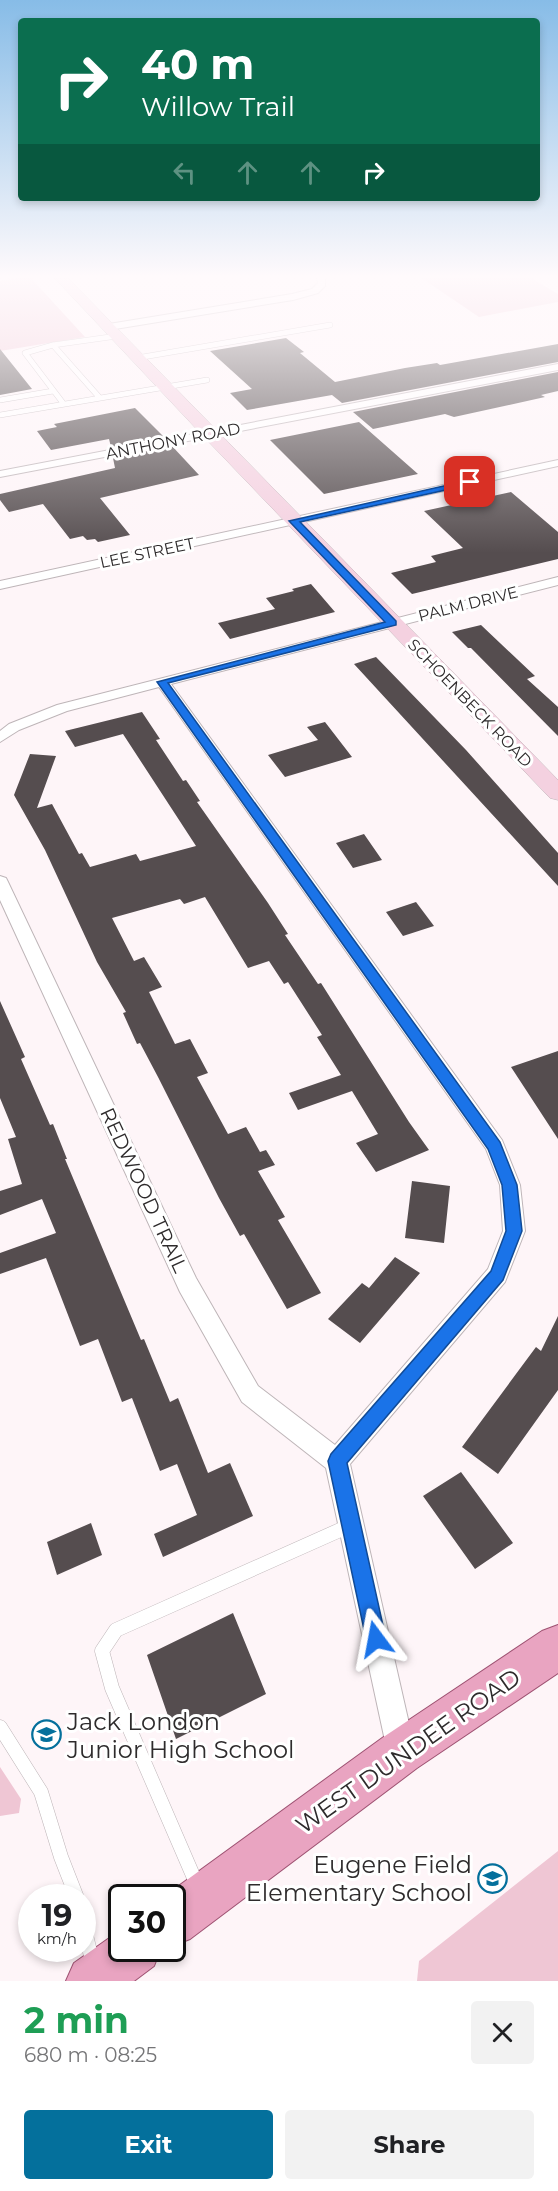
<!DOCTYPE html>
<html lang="en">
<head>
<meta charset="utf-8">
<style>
	:root { --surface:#fff; --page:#f2f2f2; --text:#202124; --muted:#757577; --accent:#04709c }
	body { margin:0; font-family:Montserrat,sans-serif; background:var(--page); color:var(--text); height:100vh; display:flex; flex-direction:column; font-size:22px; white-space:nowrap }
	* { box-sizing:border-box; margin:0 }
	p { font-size:20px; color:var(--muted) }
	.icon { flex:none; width:33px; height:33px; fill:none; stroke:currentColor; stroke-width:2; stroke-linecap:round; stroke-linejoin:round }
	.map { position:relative; height:1981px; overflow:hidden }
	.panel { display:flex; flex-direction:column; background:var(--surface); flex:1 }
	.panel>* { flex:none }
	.hud { position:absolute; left:18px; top:18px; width:522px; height:183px; border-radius:6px; box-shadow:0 3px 9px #0003; background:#0b6e4f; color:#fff; overflow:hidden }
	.speed { position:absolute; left:18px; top:1884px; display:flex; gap:12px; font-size:30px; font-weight:700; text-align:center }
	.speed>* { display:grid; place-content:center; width:78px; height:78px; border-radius:50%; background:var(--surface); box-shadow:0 3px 9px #0003; line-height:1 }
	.speed small { font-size:15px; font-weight:400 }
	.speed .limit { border:3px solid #111; border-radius:9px; background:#fff; color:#111 }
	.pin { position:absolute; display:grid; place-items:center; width:51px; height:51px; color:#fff; margin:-26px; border-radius:12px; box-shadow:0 3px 9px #0006 }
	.me { position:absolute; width:66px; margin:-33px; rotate:347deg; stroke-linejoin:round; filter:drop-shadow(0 0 4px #0008) }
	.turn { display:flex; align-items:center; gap:21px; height:126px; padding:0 24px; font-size:27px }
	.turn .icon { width:78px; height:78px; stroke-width:2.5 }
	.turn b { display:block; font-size:42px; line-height:51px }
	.lanes { display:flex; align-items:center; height:57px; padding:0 24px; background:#0003; justify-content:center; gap:30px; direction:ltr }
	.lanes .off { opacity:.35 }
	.round { display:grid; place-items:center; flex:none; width:63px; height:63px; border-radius:6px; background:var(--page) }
	.summary { display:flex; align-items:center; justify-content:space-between; height:102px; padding:0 24px }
	h1 { font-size:36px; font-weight:700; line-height:45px; color:#1e9e55 }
	.button { display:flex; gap:12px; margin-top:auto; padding:12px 24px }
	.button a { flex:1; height:69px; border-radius:6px; background:var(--accent); color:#fff; font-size:24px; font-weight:700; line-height:69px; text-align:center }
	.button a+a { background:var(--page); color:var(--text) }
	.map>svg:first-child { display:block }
	.green { fill:#efc6d4 }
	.building { fill:#554d4f }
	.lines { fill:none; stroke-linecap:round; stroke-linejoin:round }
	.service-far1-casing { stroke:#beb5b8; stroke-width:6 }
	.service-casing { stroke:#beb5b8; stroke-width:15 }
	.minor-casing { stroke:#beb5b8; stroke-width:2 }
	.secondary-casing { stroke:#beb5b8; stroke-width:1 }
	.primary-casing { stroke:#9e5272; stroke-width:2 }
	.service-far1 { stroke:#fff; stroke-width:5 }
	.service { stroke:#fff; stroke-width:14 }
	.minor { fill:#fff; fill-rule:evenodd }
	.secondary { fill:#f4d1e0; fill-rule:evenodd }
	.primary { fill:#e9a4c1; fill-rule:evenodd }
	.route { fill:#1a73e8; stroke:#114b97; stroke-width:1.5 }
	.labels { text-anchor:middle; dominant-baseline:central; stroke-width:6; stroke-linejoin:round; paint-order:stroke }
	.far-street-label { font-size:16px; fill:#2e2b2c; stroke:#fff }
	.street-label { font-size:20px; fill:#2e2b2c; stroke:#fff }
	.near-poi-label { font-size:24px; fill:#2e2b2c; stroke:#fff; text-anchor:start }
	.near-street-label { font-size:24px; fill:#2e2b2c; stroke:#fff }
</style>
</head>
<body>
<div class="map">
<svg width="558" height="1981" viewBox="0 0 558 1981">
	<rect width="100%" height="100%" fill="#fef5f8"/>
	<!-- green -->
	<path class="green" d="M 417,275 L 526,275 L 558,294 L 558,302 L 479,317 Z
		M 29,276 L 85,337 L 0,351 L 0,281 Z
		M 0,1767 L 21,1799 L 19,1813 L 0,1816 Z
		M 558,1851 L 558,1981 L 417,1981 L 419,1961 Z"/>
	<!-- building -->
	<path class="building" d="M 286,338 L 304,352 L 300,353 L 335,382 L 405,368 L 437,363 L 440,365 L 558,344 L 558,362 L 342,403 L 332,395 L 247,410 L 230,393 L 252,389 L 210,351 Z
		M 0,349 L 32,389 L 0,395 Z
		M 558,372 L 558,391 L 541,395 L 545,397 L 454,417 L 445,414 L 373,429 L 353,412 Z
		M 135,408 L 164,437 L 111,447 L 109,439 L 51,450 L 37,431 L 57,427 L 54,424 Z
		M 359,422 L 418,474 L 324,494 L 270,440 Z
		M 172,446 L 199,475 L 100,498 L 130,535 L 98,542 L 95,539 L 87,540 L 83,536 L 70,539 L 43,504 L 9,512 L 0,500 L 0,494 L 115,468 L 113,458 Z
		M 511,492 L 558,532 L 558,559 L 412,594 L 391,573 L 436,562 L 431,556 L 463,548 L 424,511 Z
		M 311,584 L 335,612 L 230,639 L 218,623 L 275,609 L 266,598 L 294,591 L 292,589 Z
		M 481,625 L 535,676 L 527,679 L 558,707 L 558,736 L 471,648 L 468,648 L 452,632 Z
		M 376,657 L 466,750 L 558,853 L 558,886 L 354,664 Z
		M 142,712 L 160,739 L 156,740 L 183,781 L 186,780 L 200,801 L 197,802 L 268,903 L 288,934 L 285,935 L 318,984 L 321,983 L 409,1122 L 429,1150 L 376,1172 L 356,1143 L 378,1134 L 352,1091 L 298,1110 L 289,1093 L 341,1075 L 317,1037 L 322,1035 L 288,982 L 284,984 L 269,961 L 248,968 L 205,897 L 184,904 L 180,899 L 112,918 L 134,961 L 144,957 L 162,987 L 149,992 L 175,1044 L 190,1039 L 208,1073 L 197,1077 L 228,1134 L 246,1127 L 260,1152 L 266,1150 L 275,1165 L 258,1171 L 285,1217 L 278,1220 L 321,1293 L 287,1309 L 244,1234 L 240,1236 L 219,1198 L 158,1077 L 140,1043 L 137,1044 L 123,1013 L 126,1012 L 97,962 L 45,850 L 14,795 L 30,754 L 56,756 L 37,808 L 52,804 L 79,854 L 82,853 L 90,867 L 136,854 L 140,861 L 196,846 L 123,734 L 75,747 L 65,731 Z
		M 325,722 L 352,757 L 285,777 L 268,755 L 318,740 L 307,727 Z
		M 364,834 L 382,860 L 353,868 L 336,843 Z
		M 416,902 L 434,926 L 403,936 L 386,912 Z
		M 0,1001 L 25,1057 L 21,1059 L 50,1125 L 53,1124 L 67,1159 L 65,1159 L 141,1340 L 144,1339 L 170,1402 L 178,1398 L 208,1473 L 230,1463 L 253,1516 L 163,1557 L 154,1534 L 197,1515 L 177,1464 L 160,1471 L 132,1398 L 122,1402 L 98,1339 L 80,1346 L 46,1258 L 0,1274 L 0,1253 L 56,1233 L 42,1199 L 0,1215 L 0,1191 L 22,1184 L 8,1139 L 16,1137 L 0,1098 Z
		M 558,1051 L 558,1139 L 511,1067 Z
		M 412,1181 L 450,1186 L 444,1243 L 405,1238 Z
		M 395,1257 L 420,1273 L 360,1343 L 328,1319 L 362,1283 L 369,1288 Z
		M 558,1316 L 558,1390 L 498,1474 L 462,1447 L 536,1347 L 541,1351 Z
		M 461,1472 L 513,1543 L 475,1569 L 423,1496 Z
		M 91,1523 L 102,1555 L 57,1575 L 47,1542 Z
		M 233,1613 L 266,1694 L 176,1739 L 147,1655 Z"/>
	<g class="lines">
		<defs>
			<path id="service-far1" d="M 53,345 L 99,397
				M 137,358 L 330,325
				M 0,400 L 53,391
				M 63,403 L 25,353 L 53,345 L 117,336
				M 0,415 L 207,380"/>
			<path id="service" d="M 0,1727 L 41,1792 L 61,1857 L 77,1898
				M 198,1887 L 112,1688 L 102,1651 L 116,1630 L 349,1526
				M 82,1919 L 93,1964"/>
			<path id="minor" d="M 317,275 L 325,275 L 325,286 L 318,293 L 293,300 L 109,330 L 104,327 L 109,324 L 292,294 L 312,289 L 318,283 Z
				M 558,364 L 558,370 L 0,477 L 0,471 Z
				M 558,460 L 558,466 L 0,589 L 0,581 Z
				M 558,577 L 558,585 L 171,684 L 502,1140 L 520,1185 L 525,1231 L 505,1282 L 350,1464 L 415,1750 L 411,1760 L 401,1764 L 391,1760 L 387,1750 L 326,1468 L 242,1402 L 180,1292 L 0,900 L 0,876 L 6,878 L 8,882 L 196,1278 L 258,1386 L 335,1445 L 488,1269 L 503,1231 L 500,1185 L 486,1149 L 159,687 L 67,711 L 19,730 L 0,742 L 0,731 L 9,724 L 57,705 Z"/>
			<path id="secondary" d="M 52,275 L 65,275 L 558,780 L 558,800 L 550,798 L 204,437 Z"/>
			<path id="primary" d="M 558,1625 L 558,1673 L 417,1768 L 190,1939 L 172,1946 L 172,1898 L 162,1898 L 385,1736 L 542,1631 Z
				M 122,1929 L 122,1948 L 161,1948 L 154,1966 L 134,1981 L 66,1981 L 74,1963 Z"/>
		</defs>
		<!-- service-far1 casing -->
		<use href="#service-far1" class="service-far1-casing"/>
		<!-- service casing -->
		<use href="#service" class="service-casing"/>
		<!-- minor casing -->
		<use href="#minor" class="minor-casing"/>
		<!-- secondary casing -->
		<use href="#secondary" class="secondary-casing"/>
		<!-- primary casing -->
		<use href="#primary" class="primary-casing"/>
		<!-- service-far1 -->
		<use href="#service-far1" class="service-far1"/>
		<!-- service -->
		<use href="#service" class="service"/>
		<!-- minor -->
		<use href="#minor" class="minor"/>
		<!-- secondary -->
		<use href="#secondary" class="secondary"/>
		<!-- primary -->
		<use href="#primary" class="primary"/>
	</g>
	<!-- sky -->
	<linearGradient id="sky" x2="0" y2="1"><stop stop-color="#87bce7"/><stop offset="0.5" stop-color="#fffafc"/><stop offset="1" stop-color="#fffafc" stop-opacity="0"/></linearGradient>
	<rect width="558" height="553" fill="url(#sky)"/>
	<!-- route -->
	<path class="route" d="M 470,480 L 474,482 L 473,484 L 300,522 L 396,621 L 396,625 L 168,683 L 500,1142 L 517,1185 L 522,1231 L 503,1280 L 347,1463 L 386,1639 L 383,1646 L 376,1649 L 369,1646 L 366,1639 L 328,1461 L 331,1454 L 491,1271 L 506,1231 L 502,1185 L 488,1149 L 157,682 L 385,622 L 289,521 Z"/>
	<!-- icons -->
	<defs>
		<symbol id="school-ring" viewBox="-11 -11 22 22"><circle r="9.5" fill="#fff" stroke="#04709c" stroke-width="1.5"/><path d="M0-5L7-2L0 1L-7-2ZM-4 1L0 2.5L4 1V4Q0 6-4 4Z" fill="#04709c"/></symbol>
	</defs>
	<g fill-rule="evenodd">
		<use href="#school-ring" x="30" y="1718" width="33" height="33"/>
		<use href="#school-ring" x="476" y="1862" width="33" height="33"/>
	</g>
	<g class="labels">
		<!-- far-street labels -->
		<g class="far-street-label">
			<text transform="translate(173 441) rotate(-11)">ANTHONY ROAD</text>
			<text transform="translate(147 553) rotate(-12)">LEE STREET</text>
			<text transform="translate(468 604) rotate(-14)">PALM DRIVE</text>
			<text transform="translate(470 703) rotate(46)">SCHOENBECK ROAD</text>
		</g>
		<!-- street labels -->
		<g class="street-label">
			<text transform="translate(144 1190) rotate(65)">REDWOOD TRAIL</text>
		</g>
		<!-- near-poi labels -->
		<g class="near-poi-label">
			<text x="67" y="1721">Jack London<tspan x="67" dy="28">Junior High School</tspan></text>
			<text x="472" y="1864" text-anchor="end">Eugene Field<tspan x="472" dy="28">Elementary School</tspan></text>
		</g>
		<!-- near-street labels -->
		<g class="near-street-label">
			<text transform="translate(408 1751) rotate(-35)">WEST DUNDEE ROAD</text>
		</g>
	</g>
</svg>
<div class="speed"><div>19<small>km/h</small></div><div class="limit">30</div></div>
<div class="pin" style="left:470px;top:482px;background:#d93025"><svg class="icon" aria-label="arrive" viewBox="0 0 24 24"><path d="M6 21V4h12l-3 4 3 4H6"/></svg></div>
<svg class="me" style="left:376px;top:1639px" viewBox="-20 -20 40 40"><path d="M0-17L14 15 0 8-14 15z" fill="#1a73e8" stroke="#fff" stroke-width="4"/></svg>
<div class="hud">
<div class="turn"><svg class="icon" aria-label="right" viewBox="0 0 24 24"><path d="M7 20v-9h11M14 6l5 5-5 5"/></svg><div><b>40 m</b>Willow Trail</div></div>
<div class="lanes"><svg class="icon off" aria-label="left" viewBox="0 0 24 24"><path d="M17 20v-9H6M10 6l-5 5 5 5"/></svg><svg class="icon off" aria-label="ahead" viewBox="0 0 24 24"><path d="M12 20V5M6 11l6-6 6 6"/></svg><svg class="icon off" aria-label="ahead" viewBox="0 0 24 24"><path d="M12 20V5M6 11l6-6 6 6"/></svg><svg class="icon" aria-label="right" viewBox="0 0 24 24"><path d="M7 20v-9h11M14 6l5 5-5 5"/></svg></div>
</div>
</div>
<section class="panel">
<div class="summary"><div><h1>2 min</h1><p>680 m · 08:25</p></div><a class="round"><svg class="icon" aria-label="close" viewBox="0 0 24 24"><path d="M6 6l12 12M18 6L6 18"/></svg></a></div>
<div class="button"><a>Exit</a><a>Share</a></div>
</section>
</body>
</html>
